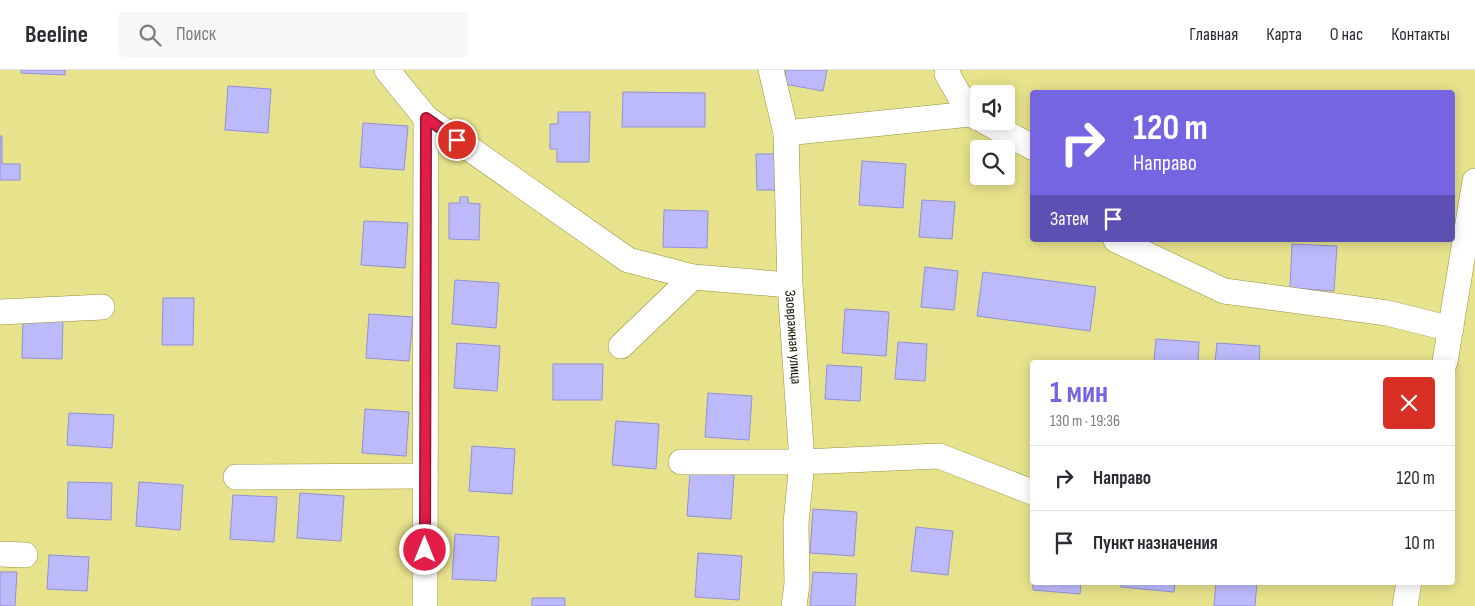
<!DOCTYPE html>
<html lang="ru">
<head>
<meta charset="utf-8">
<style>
	:root { --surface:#fff; --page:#f7f7f7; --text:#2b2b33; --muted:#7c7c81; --line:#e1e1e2; --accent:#7565e0 }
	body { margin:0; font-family:"Sofia Sans Condensed",sans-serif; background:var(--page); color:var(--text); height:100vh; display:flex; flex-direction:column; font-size:19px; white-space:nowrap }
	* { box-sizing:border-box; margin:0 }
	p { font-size:16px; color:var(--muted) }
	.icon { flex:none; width:28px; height:28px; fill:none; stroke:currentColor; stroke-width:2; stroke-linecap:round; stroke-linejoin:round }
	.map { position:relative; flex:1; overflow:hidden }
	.panel { position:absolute; left:1030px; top:290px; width:425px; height:225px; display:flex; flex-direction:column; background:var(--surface); border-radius:5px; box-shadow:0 2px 12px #0003 }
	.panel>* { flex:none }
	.guide { position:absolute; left:1030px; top:20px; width:425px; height:152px; border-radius:5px; box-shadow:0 2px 12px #0003; background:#7565e0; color:#fff; overflow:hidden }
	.buttons { position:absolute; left:970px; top:15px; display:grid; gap:10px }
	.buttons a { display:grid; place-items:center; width:45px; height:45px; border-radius:5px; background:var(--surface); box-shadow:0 2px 12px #0003; font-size:25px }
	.pin { position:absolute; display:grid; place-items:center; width:42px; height:42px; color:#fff; margin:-21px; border:2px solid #fff; border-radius:50%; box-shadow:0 1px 5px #0007 }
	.me { position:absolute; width:55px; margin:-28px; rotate:0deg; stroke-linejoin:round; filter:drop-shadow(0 0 4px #0008) }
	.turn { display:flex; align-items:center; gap:18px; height:105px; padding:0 20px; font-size:22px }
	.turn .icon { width:65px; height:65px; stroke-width:2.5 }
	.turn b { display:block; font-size:35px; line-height:42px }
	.then { display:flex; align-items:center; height:48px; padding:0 20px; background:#0003; gap:10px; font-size:19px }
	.round { display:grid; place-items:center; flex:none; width:52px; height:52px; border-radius:5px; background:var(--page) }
	.overview { display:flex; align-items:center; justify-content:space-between; height:85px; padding:0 20px }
	h1 { font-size:30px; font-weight:700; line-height:38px; color:var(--accent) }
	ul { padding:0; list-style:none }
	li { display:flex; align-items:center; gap:15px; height:65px; padding:0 20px; border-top:1px solid var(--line) }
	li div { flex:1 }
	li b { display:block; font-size:19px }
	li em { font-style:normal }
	header { display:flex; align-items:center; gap:30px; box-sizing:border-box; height:70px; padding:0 25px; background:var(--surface); border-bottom:1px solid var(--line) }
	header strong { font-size:24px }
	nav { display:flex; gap:28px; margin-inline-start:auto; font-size:18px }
	.search { width:350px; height:45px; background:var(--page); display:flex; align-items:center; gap:12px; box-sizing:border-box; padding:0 18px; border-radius:5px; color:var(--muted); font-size:19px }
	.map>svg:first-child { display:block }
	.building { fill:#bcbafb; stroke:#938fda }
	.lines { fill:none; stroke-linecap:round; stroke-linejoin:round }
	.minor-casing { stroke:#97913b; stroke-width:26 }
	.minor { stroke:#fff; stroke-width:25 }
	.route-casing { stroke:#92132f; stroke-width:12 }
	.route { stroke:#e11d48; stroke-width:9 }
	.labels { text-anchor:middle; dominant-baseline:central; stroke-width:4; stroke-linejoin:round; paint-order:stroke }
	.street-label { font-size:15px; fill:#171500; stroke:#fff }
</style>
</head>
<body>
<header>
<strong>Beeline</strong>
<div class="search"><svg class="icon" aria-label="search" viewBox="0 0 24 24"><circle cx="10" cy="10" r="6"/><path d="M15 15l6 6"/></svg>Поиск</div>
<nav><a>Главная</a><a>Карта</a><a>О нас</a><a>Контакты</a></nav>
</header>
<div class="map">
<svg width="1475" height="536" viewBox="0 0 1475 536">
	<rect width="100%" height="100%" fill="#e7e28c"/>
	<!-- building -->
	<path class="building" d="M 21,0 L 65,0 L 65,5 L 21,3 Z
		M 786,0 L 827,0 L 823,21 L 784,14 Z
		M 228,16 L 271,19 L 268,63 L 225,60 Z
		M 623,22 L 705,23 L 705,57 L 622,57 Z
		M 558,42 L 590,42 L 589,92 L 557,92 L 557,79 L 550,79 L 550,54 L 558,54 Z
		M 363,53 L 408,56 L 404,100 L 360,97 Z
		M 0,66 L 2,66 L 2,94 L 20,94 L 20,110 L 0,110 Z
		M 756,84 L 778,84 L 779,120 L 757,120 Z
		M 862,91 L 906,94 L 903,138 L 859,135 Z
		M 460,127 L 468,127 L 468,133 L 480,134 L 479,170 L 449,169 L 449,133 L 460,133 Z
		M 922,130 L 955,132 L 952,169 L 919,167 Z
		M 664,140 L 708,141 L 707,178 L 663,177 Z
		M 364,151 L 408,153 L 405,198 L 361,195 Z
		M 1292,174 L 1337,176 L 1334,221 L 1290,218 Z
		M 925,197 L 958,201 L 954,240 L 921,237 Z
		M 983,202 L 1096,217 L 1090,261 L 977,246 Z
		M 455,210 L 499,213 L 496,258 L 452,254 Z
		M 163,228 L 194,228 L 193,275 L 162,275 Z
		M 845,239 L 889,242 L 886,286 L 842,283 Z
		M 369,244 L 413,247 L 409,291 L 366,288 Z
		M 23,245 L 63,246 L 62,289 L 22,288 Z
		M 1156,269 L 1199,272 L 1198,292 L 1154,292 Z
		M 898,272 L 927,274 L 925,311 L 895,309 Z
		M 457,273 L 500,276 L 497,321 L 454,318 Z
		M 1217,273 L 1260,276 L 1259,292 L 1215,292 Z
		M 553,294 L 603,294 L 602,330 L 553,330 Z
		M 827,295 L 862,297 L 860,331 L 825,329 Z
		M 708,323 L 752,326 L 749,370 L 705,367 Z
		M 365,339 L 409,342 L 406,386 L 362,383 Z
		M 69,343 L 114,345 L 112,378 L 67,375 Z
		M 616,351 L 659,354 L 656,399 L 612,395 Z
		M 472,376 L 515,379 L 512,424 L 469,421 Z
		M 690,402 L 734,405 L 731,449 L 687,446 Z
		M 68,412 L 112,413 L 111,450 L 67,448 Z
		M 139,412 L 183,415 L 180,460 L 136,456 Z
		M 300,423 L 344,426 L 341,471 L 297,468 Z
		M 233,425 L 277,427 L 274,472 L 230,469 Z
		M 813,439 L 857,442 L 854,486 L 810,483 Z
		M 916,457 L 953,461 L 948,505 L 911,501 Z
		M 455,464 L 499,467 L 496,511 L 452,509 Z
		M 698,483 L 742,486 L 739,530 L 695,527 Z
		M 49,485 L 89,487 L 87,521 L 47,519 Z
		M 0,502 L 17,502 L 15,536 L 0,536 Z
		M 813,502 L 857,504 L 855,536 L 810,536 Z
		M 1033,512 L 1081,512 L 1080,524 L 1033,520 Z
		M 1121,512 L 1175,512 L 1174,522 L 1121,517 Z
		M 1216,512 L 1257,512 L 1255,536 L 1214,536 Z
		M 532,528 L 565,528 L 565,536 L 532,536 Z"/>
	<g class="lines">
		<defs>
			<g id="minor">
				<path d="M 387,0 L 426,48 L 628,190 L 693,207 L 790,215"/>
				<path id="s1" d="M 771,0 L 786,63 L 790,215 L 802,392 L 796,453 L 797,514 L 794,536"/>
				<path d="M 948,0 L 947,4 L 970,44"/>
				<path d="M 984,51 L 1032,77"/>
				<path d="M 786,63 L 970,44 L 979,48"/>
				<path d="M 1116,170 L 1224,221 L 1387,243 L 1451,259"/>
				<path d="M 0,242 L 102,237"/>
				<path d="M 621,276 L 693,207"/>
				<path d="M 1445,292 L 1475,111"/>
				<path d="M 681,392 L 802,392 L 939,386 L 1032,422"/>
				<path d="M 236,407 L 425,406"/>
				<path d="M 0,484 L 25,485"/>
				<path d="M 425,536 L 426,48"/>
				<path d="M 1405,536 L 1409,512"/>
			</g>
		</defs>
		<!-- minor casing -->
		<use href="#minor" class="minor-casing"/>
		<!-- minor -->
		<use href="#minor" class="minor"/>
	</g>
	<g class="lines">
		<defs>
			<path id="route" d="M 425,480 L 426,48 L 457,70"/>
		</defs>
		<!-- route casing -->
		<use href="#route" class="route-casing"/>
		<!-- route -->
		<use href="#route" class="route"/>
	</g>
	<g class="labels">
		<!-- street labels -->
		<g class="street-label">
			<text stroke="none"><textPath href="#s1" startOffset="269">Заовражная улица</textPath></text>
		</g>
	</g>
</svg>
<div class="buttons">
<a><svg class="icon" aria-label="sound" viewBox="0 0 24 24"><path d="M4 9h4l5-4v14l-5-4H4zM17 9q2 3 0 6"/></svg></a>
<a><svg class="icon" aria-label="search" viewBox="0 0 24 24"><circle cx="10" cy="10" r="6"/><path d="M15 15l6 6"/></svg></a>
</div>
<div class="pin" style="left:457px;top:70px;background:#d93025"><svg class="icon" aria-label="arrive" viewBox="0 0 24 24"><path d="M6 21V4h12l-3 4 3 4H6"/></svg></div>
<svg class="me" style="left:425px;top:480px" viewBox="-20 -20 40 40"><circle r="17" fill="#e11d48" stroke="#fff" stroke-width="3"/><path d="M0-11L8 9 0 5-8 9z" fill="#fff"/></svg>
<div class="guide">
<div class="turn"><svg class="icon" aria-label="right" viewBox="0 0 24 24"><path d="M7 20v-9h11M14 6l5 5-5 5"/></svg><div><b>120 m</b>Направо</div></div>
<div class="then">Затем<svg class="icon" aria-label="arrive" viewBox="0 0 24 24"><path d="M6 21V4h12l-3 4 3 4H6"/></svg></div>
</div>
<section class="panel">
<div class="overview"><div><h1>1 мин</h1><p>130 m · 19:36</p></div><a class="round" style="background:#d93025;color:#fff"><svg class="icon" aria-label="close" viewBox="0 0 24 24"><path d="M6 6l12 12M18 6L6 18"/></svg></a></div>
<ul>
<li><svg class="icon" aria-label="right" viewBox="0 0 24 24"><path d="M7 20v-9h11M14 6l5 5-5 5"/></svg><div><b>Направо</b></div><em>120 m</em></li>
<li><svg class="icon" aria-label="arrive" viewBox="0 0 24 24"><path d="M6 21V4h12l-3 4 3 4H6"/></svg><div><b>Пункт назначения</b></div><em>10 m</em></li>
</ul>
</section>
</div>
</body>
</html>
